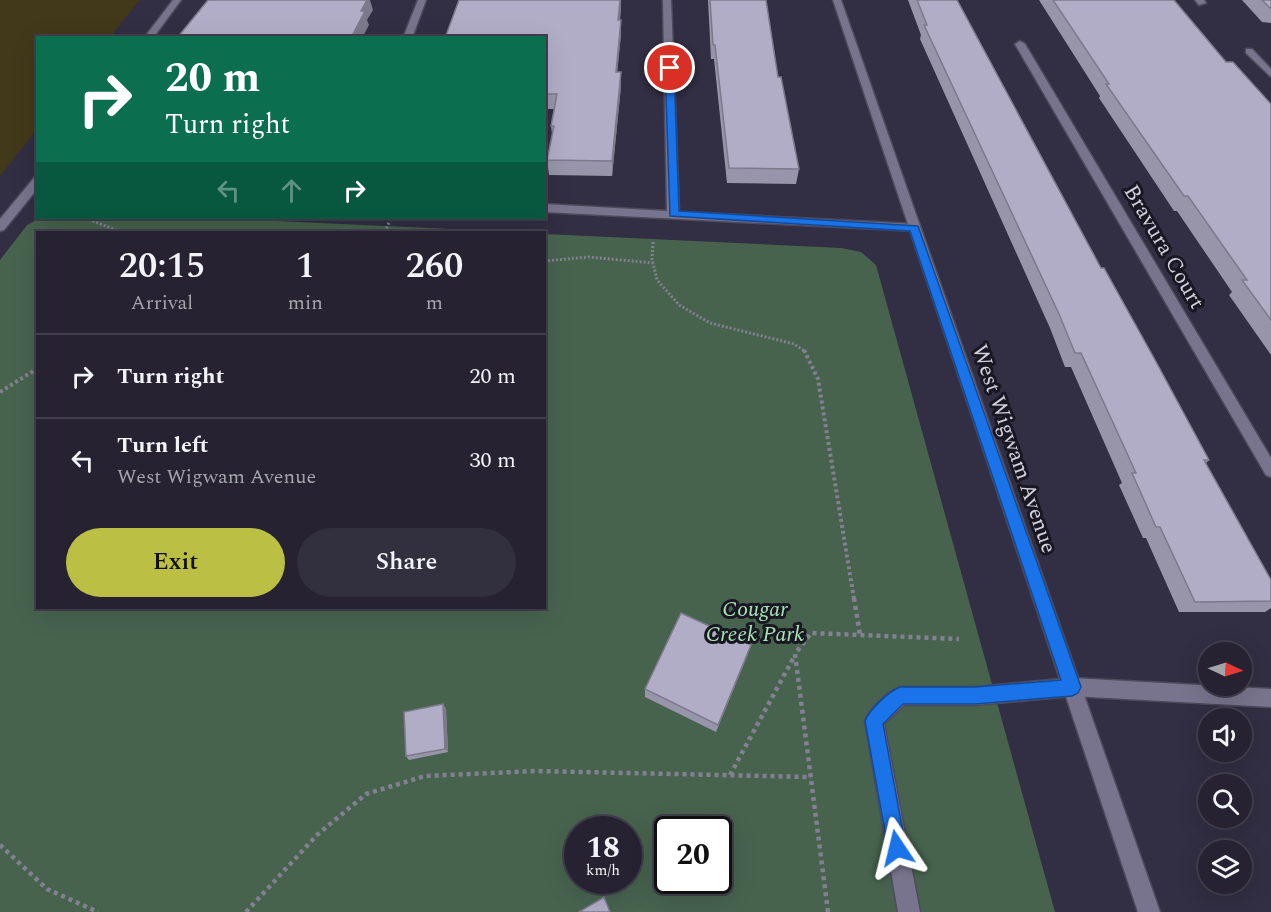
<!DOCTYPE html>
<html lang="en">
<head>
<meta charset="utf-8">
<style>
	:root { --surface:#262232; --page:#322f3e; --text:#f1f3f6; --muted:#a4a4ac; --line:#423f4d; --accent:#bbc044 }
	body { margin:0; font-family:Spectral,serif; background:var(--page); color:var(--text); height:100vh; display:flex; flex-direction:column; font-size:22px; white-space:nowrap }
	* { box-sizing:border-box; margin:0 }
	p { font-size:20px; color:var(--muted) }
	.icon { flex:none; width:33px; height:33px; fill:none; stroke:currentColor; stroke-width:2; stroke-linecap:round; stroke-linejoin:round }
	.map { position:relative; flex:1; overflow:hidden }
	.panel { position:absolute; left:36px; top:231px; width:510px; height:378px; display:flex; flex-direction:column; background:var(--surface); border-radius:0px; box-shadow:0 6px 24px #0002,0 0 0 2px var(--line) }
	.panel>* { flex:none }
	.top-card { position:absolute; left:36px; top:36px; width:510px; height:183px; border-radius:0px; box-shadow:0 6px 24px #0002,0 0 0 2px var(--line); background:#0b6e4f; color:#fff; overflow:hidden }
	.needle { width:39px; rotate:94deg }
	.controls { position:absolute; left:1198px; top:642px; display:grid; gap:12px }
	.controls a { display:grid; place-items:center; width:54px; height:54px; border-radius:50%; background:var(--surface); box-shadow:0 6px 24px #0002,0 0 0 2px var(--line); font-size:30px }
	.speed { position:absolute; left:564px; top:816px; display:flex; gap:12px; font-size:30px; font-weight:700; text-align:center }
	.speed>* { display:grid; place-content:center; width:78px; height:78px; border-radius:50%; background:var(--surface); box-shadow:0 6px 24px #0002,0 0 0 2px var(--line); line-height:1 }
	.speed small { font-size:15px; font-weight:400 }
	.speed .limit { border:3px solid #111; border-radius:9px; background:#fff; color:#111 }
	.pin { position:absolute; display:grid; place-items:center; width:51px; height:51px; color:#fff; margin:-26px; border:3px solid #fff; border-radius:50%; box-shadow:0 2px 6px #0007 }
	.me { position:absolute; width:66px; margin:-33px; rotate:350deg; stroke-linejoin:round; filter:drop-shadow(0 0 4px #0008) }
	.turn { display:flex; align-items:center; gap:21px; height:126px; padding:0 30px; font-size:27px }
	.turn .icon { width:78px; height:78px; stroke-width:2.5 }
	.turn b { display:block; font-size:42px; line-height:51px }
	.lanes { display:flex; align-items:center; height:57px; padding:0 30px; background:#0003; justify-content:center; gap:30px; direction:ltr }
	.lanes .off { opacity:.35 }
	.eta { display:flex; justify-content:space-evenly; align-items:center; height:102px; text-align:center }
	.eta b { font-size:36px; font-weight:600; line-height:42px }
	.action { display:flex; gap:12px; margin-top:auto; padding:12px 30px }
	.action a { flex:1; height:69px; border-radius:36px; background:var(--accent); color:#111; font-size:24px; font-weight:600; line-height:69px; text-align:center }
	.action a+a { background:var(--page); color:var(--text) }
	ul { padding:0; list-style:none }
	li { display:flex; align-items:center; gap:18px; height:84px; padding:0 30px; border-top:2px solid var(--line) }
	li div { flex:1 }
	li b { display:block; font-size:22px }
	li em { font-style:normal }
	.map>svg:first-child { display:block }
	.green { fill:#47634e; fill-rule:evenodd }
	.sand { fill:#413919 }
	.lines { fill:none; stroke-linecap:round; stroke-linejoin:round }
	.service-casing { stroke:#4e4a5c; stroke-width:3 }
	.minor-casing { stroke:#4e4a5c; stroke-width:3 }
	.tertiary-casing { stroke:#4e4a5c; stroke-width:3 }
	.path-far2 { stroke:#838092; stroke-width:3; stroke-dasharray:2 2; stroke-linecap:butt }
	.path-far1 { stroke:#838092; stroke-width:4; stroke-dasharray:3 3; stroke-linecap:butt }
	.path { stroke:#838092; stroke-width:4.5; stroke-dasharray:4 4; stroke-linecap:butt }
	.service { fill:#78748d; fill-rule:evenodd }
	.minor { fill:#78748d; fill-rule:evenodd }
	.tertiary { fill:#78748d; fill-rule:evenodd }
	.wall { fill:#9895ab }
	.shaded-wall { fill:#7c798b }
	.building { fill:#b1adc7; stroke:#7c798b; stroke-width:1.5 }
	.route { fill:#1a73e8; stroke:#114b97; stroke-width:1.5 }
	.labels { text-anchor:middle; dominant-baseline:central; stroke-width:6; stroke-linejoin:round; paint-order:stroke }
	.street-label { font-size:22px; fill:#d2d0de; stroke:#191822 }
	.park-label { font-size:22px; font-style:italic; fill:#a9e3b6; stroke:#191822 }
</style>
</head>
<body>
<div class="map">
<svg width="1271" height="912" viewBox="0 0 1271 912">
	<rect width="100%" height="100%" fill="#322e43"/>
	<!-- green -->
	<path class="green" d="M 40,218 L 209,218 L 517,232 L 38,232 L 38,608 L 544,608 L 545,234 L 841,248 L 861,252 L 876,265 L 1055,912 L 0,912 L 0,260 L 27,225 ZM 578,830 L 628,830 L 628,880 L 578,880 ZM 668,830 L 718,830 L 718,880 L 668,880 Z"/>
	<!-- sand -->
	<path class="sand" d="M 0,0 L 140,0 L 110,37 L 38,38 L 37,129 L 0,176 Z"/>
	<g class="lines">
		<defs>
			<path id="service" d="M 1072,678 L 1078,681 L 1081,687 L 1078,693 L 1072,696 L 975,705 L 904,705 L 884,724 L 920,912 L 898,912 L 865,721 C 870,708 887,692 900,687 L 975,687 Z"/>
			<path id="minor" d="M 173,0 L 181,0 L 153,38 L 144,38 Z
				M 418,0 L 426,0 L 412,38 L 403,38 Z
				M 663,0 L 671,0 L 679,212 L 914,224 L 918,225 L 918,231 L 544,212 L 544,204 L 667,211 Z
				M 1195,0 L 1204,0 L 1206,3 L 1199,5 Z
				M 1020,41 L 1025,44 L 1271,458 L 1271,477 L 1266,475 L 1015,44 Z
				M 1246,49 L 1252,49 L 1271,69 L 1271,77 L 1246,53 Z
				M 38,177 L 38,188 L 4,230 L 0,231 L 0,219 L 34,178 Z
				M 1072,678 L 1271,689 L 1271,707 L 1072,696 L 1066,693 L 1063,687 L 1066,681 Z"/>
			<path id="tertiary" d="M 833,0 L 841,0 L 1160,912 L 1138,912 Z"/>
		</defs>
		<!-- service casing -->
		<use href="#service" class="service-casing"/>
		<!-- minor casing -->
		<use href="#minor" class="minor-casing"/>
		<!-- tertiary casing -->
		<use href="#tertiary" class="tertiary-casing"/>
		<!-- path-far2 -->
		<path class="path-far2" d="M 85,218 L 121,232
			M 385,232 L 391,218
			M 653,242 L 652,259 L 657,280 L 679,305 L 710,323 L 794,344 L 806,352
			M 544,261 L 589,257 L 653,263"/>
		<!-- path-far1 -->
		<path class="path-far1" d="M 804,350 L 818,379 L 854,599
			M 0,392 L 38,368"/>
		<!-- path -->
		<path class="path" d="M 854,598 L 860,635
			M 730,775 L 795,655
			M 0,845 L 47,889 L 98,912
			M 246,912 L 317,835 L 366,794 L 425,776 L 536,771 L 811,777
			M 828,912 L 795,654 L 811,633 L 959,639"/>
		<!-- service -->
		<use href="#service" class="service"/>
		<!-- minor -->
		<use href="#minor" class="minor"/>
		<!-- tertiary -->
		<use href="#tertiary" class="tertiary"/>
	</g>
	<!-- wall -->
	<path class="wall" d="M 621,0 L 620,20 L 621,34 L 617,72 L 621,86 L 612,176 L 549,175 L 547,160 L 552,134 L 551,126 L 554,109 L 544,109 L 544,38 Z
		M 708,0 L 766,0 L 778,77 L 799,169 L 796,184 L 727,183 L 714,59 L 711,59 Z
		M 908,0 L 958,0 L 958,1 L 1101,268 L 1209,460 L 1206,463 L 1271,580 L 1271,608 L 1265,612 L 1179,612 L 1146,538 L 1143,538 L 1119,485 L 1122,483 L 1071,367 L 1065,367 L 1050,328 L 920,39 L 921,35 Z
		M 1039,0 L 1174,0 L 1226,62 L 1271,104 L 1271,355 L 1229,295 L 1232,292 L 1177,211 L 1174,211 L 1099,98 L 1100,96 Z
		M 1242,0 L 1271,0 L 1271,23 L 1262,22 Z
		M 748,654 L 716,732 L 645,697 L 645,689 Z
		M 443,704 L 446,709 L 448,752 L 409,760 L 406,756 Z"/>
	<!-- shaded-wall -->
	<path class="shaded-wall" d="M 363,0 L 370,0 L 373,10 L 367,20 L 369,25 L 362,38 L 351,38 Z
		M 621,0 L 621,11 L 618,34 L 618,20 Z
		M 621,20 L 621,34 L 616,86 L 616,72 Z
		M 621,72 L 621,86 L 612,176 L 612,161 Z
		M 443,704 L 446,709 L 448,752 L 445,749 Z"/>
	<!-- building -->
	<path class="building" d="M 208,0 L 367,0 L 361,11 L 365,11 L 351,38 L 177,38 Z
		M 459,0 L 620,0 L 618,20 L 621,20 L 616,72 L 621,72 L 612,161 L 547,160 L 554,126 L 551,126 L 557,94 L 544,94 L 544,38 L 445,38 Z
		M 710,0 L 766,0 L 778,77 L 781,77 L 799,169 L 729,168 L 715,45 L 713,45 Z
		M 917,0 L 957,0 L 1101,268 L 1104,268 L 1154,358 L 1209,460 L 1204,460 L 1271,580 L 1271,601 L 1195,602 L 1160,527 L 1156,527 L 1132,473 L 1136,473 L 1081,353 L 1075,353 L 1059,314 L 924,25 L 927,25 Z
		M 1053,0 L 1174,0 L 1226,62 L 1233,62 L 1271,104 L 1271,320 L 1242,280 L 1247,280 L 1188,196 L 1184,196 L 1106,84 L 1109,84 Z
		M 1262,0 L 1271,0 L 1271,9 Z
		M 681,613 L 751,645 L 718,725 L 645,689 Z
		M 443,704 L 445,749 L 406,756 L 404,712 Z
		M 604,897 L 610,912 L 579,912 Z"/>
	<!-- route -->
	<path class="route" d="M 670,65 L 674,68 L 679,211 L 918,226 L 1081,687 L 1078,693 L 1072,696 L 975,704 L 903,704 L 883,724 L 906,848 L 904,855 L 897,858 L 890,855 L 888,848 L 865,721 C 870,709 888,692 900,687 L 975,687 L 1061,680 L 910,231 L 670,216 L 665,68 Z"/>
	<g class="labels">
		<!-- street labels -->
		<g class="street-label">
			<text transform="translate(1164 247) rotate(60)">Bravura Court</text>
			<text transform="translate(1014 449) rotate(71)">West Wigwam Avenue</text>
		</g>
		<!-- park labels -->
		<g class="park-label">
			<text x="755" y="609">Cougar<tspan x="755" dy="25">Creek Park</tspan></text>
		</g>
	</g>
</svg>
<div class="controls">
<a><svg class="needle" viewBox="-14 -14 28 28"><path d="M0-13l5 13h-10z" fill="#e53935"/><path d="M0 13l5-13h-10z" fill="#a4a4ac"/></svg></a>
<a><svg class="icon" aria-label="sound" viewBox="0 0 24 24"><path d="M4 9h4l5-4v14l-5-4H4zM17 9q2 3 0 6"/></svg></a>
<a><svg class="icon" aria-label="search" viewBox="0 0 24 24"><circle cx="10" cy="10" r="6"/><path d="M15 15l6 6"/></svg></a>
<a><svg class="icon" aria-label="layers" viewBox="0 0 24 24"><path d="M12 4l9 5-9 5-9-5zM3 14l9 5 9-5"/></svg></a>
</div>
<div class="speed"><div>18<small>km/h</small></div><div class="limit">20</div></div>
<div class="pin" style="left:670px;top:68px;background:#d93025"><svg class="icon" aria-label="arrive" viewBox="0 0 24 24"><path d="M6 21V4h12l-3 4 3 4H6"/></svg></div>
<svg class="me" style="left:897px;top:848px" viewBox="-20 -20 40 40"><path d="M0-17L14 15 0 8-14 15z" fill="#1a73e8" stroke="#fff" stroke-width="4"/></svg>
<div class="top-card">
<div class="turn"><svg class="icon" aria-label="right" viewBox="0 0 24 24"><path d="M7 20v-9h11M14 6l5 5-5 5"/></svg><div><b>20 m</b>Turn right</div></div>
<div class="lanes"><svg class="icon off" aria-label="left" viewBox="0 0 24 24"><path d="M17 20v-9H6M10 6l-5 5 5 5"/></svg><svg class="icon off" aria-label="ahead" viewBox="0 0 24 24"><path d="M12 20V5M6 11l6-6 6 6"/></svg><svg class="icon" aria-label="right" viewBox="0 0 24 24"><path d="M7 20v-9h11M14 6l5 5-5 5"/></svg></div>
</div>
<section class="panel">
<div class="eta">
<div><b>20:15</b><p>Arrival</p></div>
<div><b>1</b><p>min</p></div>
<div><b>260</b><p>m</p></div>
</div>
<ul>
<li><svg class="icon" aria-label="right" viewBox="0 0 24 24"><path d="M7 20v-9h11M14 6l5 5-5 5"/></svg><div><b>Turn right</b></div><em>20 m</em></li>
<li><svg class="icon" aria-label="left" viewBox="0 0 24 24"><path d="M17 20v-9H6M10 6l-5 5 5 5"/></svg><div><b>Turn left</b><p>West Wigwam Avenue</p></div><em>30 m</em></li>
</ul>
<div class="action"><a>Exit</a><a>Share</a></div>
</section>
</div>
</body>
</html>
